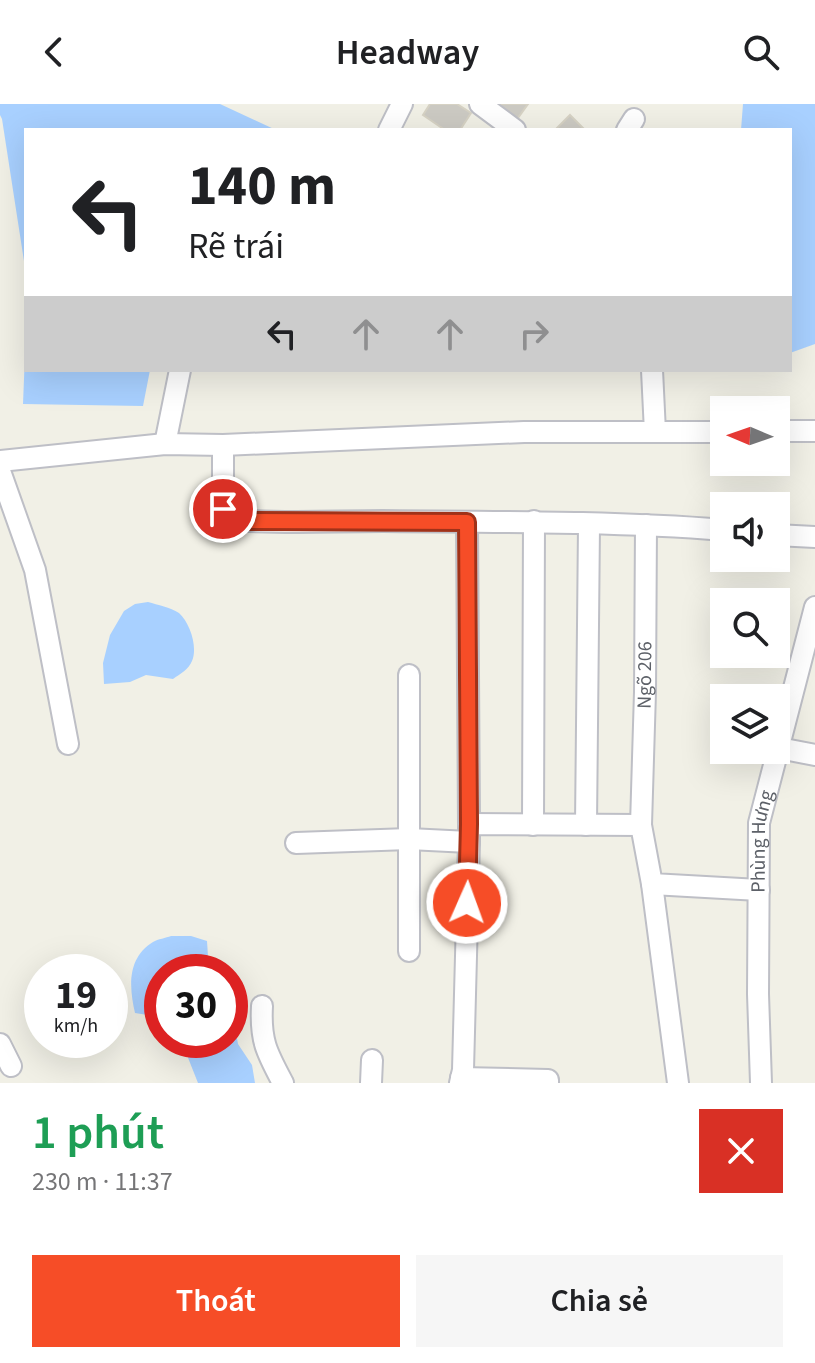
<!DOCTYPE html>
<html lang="vi">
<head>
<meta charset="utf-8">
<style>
	:root { --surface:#fff; --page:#f6f6f6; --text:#202124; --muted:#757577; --accent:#f64d27 }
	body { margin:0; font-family:"Source Sans 3",sans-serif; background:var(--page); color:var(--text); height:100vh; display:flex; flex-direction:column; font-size:30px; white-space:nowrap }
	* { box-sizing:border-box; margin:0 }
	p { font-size:26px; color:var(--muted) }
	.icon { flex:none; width:44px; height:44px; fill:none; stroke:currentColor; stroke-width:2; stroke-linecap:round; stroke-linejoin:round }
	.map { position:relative; height:979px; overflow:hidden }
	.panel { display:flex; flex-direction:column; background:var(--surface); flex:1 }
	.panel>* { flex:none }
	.guide { position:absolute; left:24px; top:24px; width:768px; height:244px; border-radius:0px; box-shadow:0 8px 32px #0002; background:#fff; color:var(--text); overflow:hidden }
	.needle { width:52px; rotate:272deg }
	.controls { position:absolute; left:710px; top:292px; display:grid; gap:16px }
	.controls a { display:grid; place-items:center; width:80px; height:80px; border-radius:0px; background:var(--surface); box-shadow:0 8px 32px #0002; font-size:40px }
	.speed { position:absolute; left:24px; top:850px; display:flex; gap:16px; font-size:40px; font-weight:700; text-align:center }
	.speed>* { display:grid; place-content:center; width:104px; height:104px; border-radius:50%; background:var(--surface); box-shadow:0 8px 32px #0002; line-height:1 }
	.speed small { font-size:20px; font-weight:400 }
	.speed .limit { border:12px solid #d22; background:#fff; color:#111 }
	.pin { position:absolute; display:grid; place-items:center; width:68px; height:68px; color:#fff; margin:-34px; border:4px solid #fff; border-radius:50%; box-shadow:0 2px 8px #0007 }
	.me { position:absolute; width:88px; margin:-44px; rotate:2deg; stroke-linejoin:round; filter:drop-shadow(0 0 6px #0008) }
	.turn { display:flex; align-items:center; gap:28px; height:168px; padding:0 32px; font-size:36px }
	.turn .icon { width:104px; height:104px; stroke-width:2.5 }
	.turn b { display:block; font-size:56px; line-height:68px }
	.lanes { display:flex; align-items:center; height:76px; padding:0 32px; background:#0003; justify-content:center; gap:40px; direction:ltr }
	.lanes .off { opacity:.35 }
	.round { display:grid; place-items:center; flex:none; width:84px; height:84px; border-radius:0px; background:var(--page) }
	.summary { display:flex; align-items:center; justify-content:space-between; height:136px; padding:0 32px }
	h1 { font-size:48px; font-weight:600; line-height:60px; color:#1e9e55 }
	.primary-button { display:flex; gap:16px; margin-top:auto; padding:16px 32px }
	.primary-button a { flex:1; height:92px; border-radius:0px; background:var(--accent); color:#fff; font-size:32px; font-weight:600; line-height:92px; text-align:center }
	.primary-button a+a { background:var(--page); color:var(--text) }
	header { display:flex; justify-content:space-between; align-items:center; height:104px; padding:0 32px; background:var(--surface); font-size:36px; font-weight:600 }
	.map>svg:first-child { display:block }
	.water { fill:#a8d0ff }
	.building { fill:#cccac3; stroke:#d6d2c4; stroke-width:2 }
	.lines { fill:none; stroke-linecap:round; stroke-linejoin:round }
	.minor-casing { stroke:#bebfc6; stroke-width:24 }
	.minor { stroke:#fff; stroke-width:20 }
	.route-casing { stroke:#a03219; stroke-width:20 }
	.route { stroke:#f64d27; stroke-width:14 }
	.labels { text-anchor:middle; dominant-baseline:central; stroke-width:6; stroke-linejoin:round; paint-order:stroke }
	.street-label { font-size:20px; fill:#5d6168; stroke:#fff }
</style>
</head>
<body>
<header><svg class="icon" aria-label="back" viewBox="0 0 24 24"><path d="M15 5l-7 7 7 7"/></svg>Headway<svg class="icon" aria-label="search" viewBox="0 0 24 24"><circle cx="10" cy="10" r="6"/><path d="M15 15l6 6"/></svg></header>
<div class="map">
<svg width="815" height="979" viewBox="0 0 815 979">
	<rect width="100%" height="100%" fill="#f1f0e6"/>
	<!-- water -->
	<path class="water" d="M 0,0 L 220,0 L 276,26 L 26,26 L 26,170 L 2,15 L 0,11 Z
		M 743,0 L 815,0 L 815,240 L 790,249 L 790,26 L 741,26 Z
		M 26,224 L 26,266 L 150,266 L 143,302 L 23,300 Z
		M 148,498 C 158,501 170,503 179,509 C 190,519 198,543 192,557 C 189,565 180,570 173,575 L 146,571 L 130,578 L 104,580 L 103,559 L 110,531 L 124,507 L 135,500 Z
		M 171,832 L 191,832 L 207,837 L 209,868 L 162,868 L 162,910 L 154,912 L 135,909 C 129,883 127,854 153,838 C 158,835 166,834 171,832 Z
		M 230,901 L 238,904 L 236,929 L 238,940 L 252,961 L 255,979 L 198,979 L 181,936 L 230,936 Z"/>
	<!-- building -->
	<path class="building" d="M 430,0 L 457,0 L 471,9 L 460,26 L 445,26 L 423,11 Z
		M 490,0 L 528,0 L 515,18 Z
		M 570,11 L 585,26 L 555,26 Z"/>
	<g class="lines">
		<defs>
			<g id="minor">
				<path d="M 480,0 L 515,26"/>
				<path d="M 389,26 L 402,0"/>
				<path d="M 627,26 L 634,15"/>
				<path d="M 652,266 L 655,328"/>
				<path d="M 776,327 L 815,327"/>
				<path d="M 165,340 L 180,266"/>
				<path d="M 223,341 L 223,405 L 226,413 L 231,416 C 282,420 333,417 383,417 C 497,418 611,417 724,426"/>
				<path d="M 0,357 L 165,340 L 223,341 L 524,328 L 724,328"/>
				<path d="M 0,367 L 35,466 L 68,640"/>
				<path d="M 467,418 L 469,720"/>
				<path d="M 776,431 L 815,433"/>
				<path d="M 409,571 L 409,847"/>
				<path d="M 779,644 L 815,651"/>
				<path d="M 533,721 L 534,417"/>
				<path d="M 586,721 L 589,421"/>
				<path id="s1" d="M 641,721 L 645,588 L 646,421"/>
				<path d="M 296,739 L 409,735 L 469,738 L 469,720 L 641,721 L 652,780 L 759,786"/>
				<path d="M 652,780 L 678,979"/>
				<path d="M 262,902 C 260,937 267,949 283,979"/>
				<path d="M 0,940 L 11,962"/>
				<path d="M 461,974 L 548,976 L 548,979"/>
				<path d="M 371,979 L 372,956"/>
				<path d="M 460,979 L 463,966 L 469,738"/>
				<path id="s2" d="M 761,979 L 758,890 L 759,719 L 815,503"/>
			</g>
		</defs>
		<!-- minor casing -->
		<use href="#minor" class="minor-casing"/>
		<!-- minor -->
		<use href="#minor" class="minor"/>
	</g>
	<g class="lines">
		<defs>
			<path id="route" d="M 223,405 L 226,413 L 231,416 L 238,417 L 467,418 L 469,720 L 467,799"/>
		</defs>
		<!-- route casing -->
		<use href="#route" class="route-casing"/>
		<!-- route -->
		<use href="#route" class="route"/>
	</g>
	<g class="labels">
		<!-- street labels -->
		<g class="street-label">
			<text stroke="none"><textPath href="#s1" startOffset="150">Ngõ 206</textPath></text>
			<text stroke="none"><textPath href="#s2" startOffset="242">Phùng Hưng</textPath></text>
		</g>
	</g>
</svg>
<div class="controls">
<a><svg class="needle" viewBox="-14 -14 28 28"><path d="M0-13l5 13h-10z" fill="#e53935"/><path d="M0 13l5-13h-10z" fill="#757577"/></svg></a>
<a><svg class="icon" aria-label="sound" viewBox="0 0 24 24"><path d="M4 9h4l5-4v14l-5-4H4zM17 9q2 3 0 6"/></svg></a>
<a><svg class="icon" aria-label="search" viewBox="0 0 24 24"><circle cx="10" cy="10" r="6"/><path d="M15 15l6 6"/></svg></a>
<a><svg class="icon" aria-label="layers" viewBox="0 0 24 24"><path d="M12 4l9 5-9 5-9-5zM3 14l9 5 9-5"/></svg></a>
</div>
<div class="speed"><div>19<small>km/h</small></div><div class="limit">30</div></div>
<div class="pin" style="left:223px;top:405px;background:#d93025"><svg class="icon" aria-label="arrive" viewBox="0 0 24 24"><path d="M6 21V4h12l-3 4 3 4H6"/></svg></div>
<svg class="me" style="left:467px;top:799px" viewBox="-20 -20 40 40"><circle r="17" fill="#f64d27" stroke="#fff" stroke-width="3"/><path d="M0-11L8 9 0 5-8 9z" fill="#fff"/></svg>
<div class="guide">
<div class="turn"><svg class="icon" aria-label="left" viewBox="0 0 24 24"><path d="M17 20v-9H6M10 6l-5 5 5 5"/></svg><div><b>140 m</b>Rẽ trái</div></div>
<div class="lanes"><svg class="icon" aria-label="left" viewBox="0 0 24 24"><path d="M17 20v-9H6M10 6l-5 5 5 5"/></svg><svg class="icon off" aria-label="ahead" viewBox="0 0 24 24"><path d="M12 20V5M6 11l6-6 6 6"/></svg><svg class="icon off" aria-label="ahead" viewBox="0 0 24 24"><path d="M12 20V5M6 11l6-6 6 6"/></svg><svg class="icon off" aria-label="right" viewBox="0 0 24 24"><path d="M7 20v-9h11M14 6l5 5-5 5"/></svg></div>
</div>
</div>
<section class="panel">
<div class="summary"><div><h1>1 phút</h1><p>230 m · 11:37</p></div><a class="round" style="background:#d93025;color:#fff"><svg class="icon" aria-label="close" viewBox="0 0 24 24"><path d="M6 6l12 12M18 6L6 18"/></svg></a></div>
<div class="primary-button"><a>Thoát</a><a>Chia sẻ</a></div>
</section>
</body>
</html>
